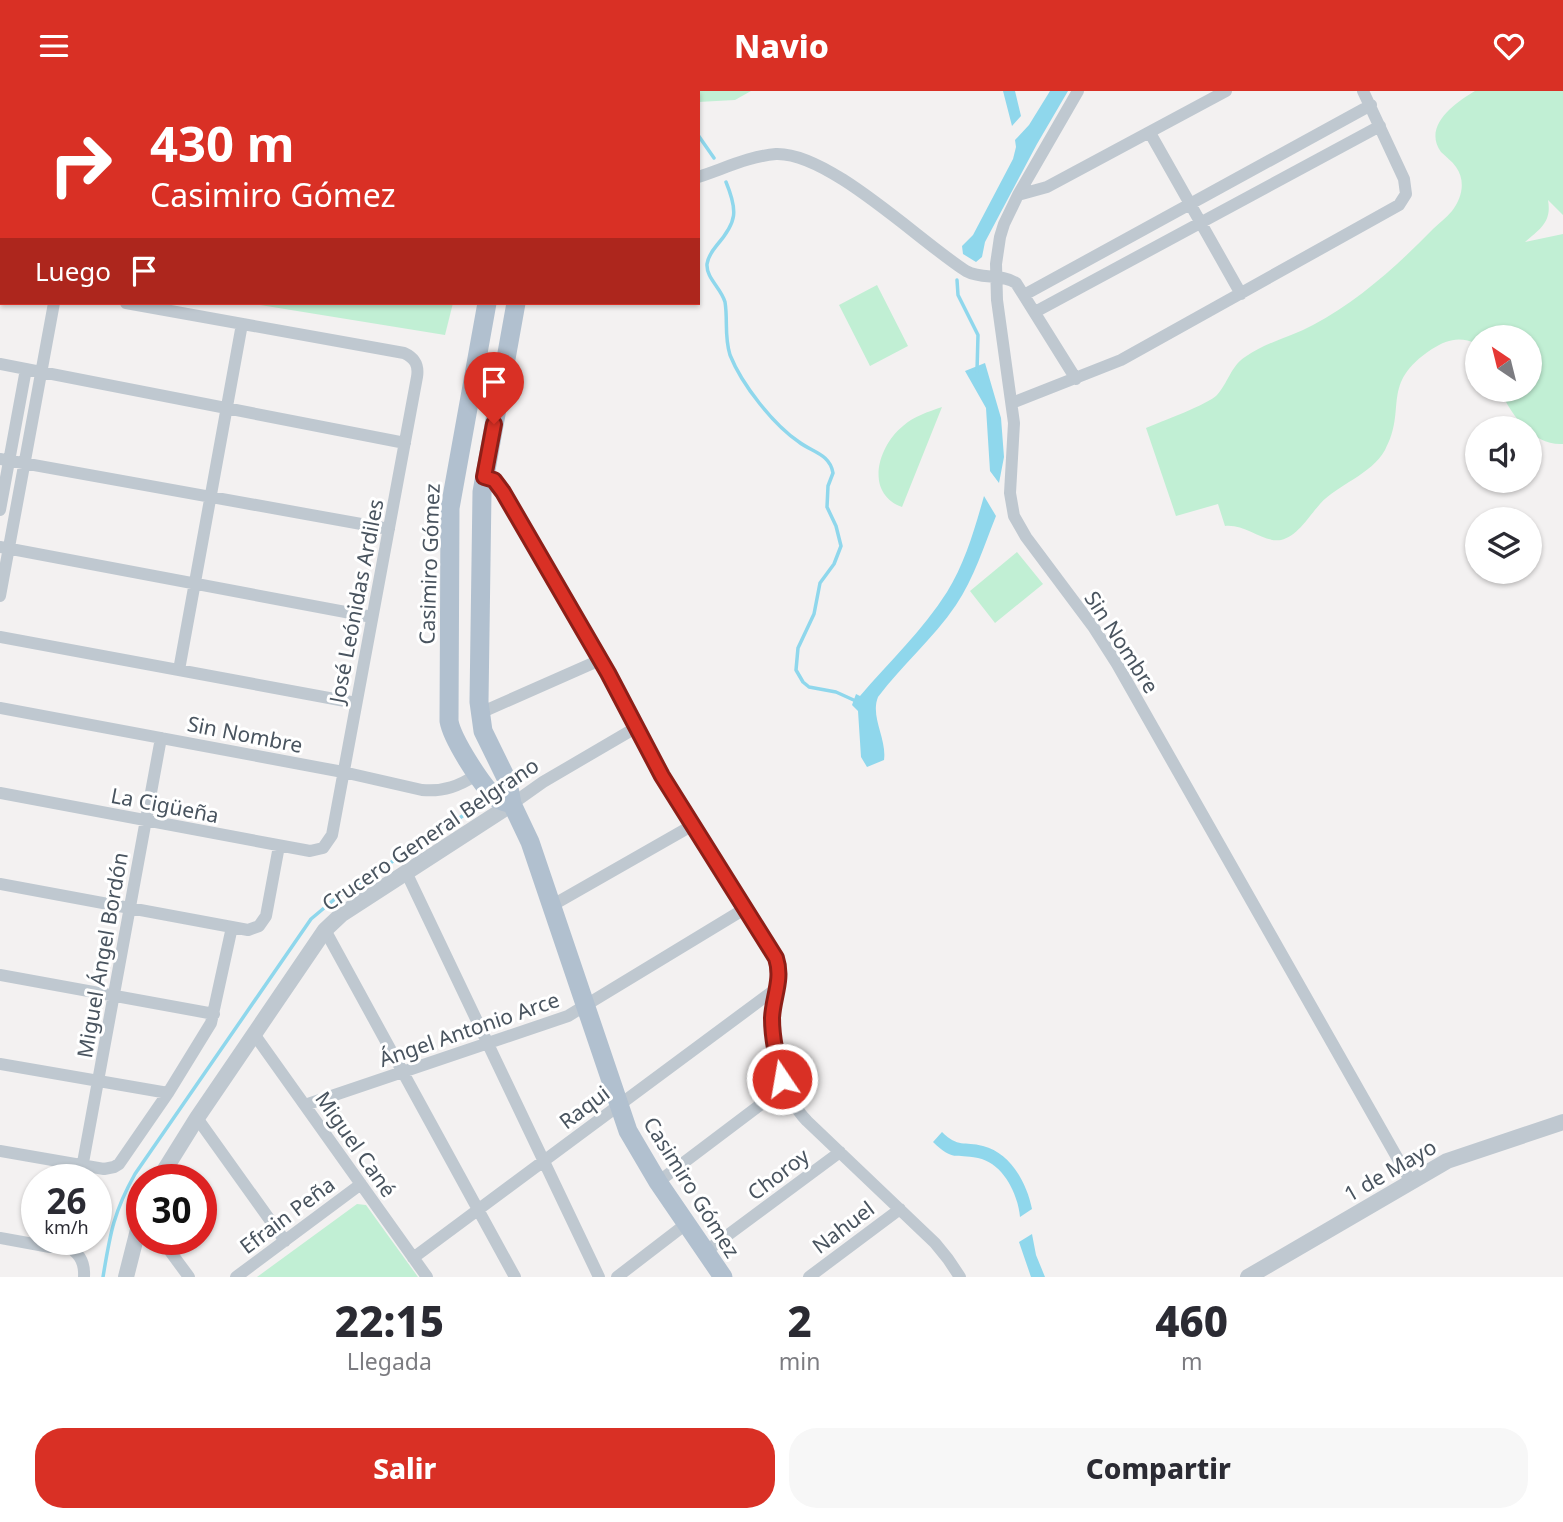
<!DOCTYPE html>
<html lang="es">
<head>
<meta charset="utf-8">
<style>
	:root { --surface:#fff; --page:#f7f7f7; --text:#2b2b33; --muted:#7c7c81; --accent:#d93025 }
	body { margin:0; font-family:"Noto Sans",sans-serif; background:var(--page); color:var(--text); height:100vh; display:flex; flex-direction:column; font-size:26px; white-space:nowrap }
	* { box-sizing:border-box; margin:0 }
	p { font-size:23px; color:var(--muted) }
	.icon { flex:none; width:38px; height:38px; fill:none; stroke:currentColor; stroke-width:2; stroke-linecap:round; stroke-linejoin:round }
	.map { position:relative; height:1186px; overflow:hidden }
	.side { display:flex; flex-direction:column; background:var(--surface); flex:1 }
	.side>* { flex:none }
	.top-card { position:absolute; left:0px; top:0px; width:700px; height:214px; box-shadow:0 2px 5px #0004; background:#d93025; color:#fff; overflow:hidden }
	.needle { width:46px; rotate:325deg }
	.fabs { position:absolute; left:1465px; top:234px; display:grid; gap:14px }
	.fabs a { display:grid; place-items:center; width:77px; height:77px; border-radius:50%; background:var(--surface); box-shadow:0 2px 5px #0004; font-size:35px }
	.speed { position:absolute; left:21px; top:1073px; display:flex; gap:14px; font-size:35px; font-weight:700; text-align:center }
	.speed>* { display:grid; place-content:center; width:91px; height:91px; border-radius:50%; background:var(--surface); box-shadow:0 2px 5px #0004; line-height:1 }
	.speed small { font-size:18px; font-weight:400 }
	.speed .limit { border:10px solid #d22; background:#fff; color:#111 }
	.pin { position:absolute; display:grid; place-items:center; width:60px; height:60px; color:#fff; margin:-72px -30px; border-radius:50% 50% 50% 0; rotate:-45deg; box-shadow:0 0 7px #0007 }
	.pin .icon { rotate:45deg }
	.me { position:absolute; width:77px; margin:-38px; rotate:348deg; stroke-linejoin:round; filter:drop-shadow(0 0 5px #0008) }
	.turn { display:flex; align-items:center; gap:24px; height:147px; padding:0 35px; font-size:32px }
	.turn .icon { width:91px; height:91px; stroke-width:2.5 }
	.turn b { display:block; font-size:49px; line-height:60px }
	.then { display:flex; align-items:center; height:66px; padding:0 35px; background:#0003; gap:14px; font-size:26px }
	.eta { display:flex; justify-content:space-evenly; align-items:center; height:119px; text-align:center }
	.eta b { font-size:42px; font-weight:800; line-height:49px }
	.action { display:flex; gap:14px; margin-top:auto; padding:14px 35px }
	.action a { flex:1; height:80px; border-radius:28px; background:var(--accent); color:#fff; font-size:28px; font-weight:800; line-height:80px; text-align:center }
	.action a+a { background:var(--page); color:var(--text) }
	header { display:flex; justify-content:space-between; align-items:center; height:91px; padding:0 35px; background:var(--accent); color:#fff; font-size:32px; font-weight:800 }
	.map>svg:first-child { display:block }
	.green { fill:#c1efd4 }
	.water { fill:#8fd7ec }
	.lines { fill:none; stroke-linecap:round; stroke-linejoin:round }
	.stream { stroke:#8fd7ec; stroke-width:3.5 }
	.minor { stroke:#bfc8d0; stroke-width:12 }
	.tertiary { stroke:#bfc8d0; stroke-width:16 }
	.primary { stroke:#b1c0cf; stroke-width:19 }
	.route-casing { stroke:#8d1f18; stroke-width:18 }
	.route { stroke:#d93025; stroke-width:12 }
	.labels { text-anchor:middle; dominant-baseline:central; stroke-width:6; stroke-linejoin:round; paint-order:stroke }
	.street-label { font-size:21px; fill:#49545f; stroke:#fff }
</style>
</head>
<body>
<header><svg class="icon" aria-label="menu" viewBox="0 0 24 24"><path d="M4 6h16M4 12h16M4 18h16"/></svg>Navio<svg class="icon" aria-label="heart" viewBox="0 0 24 24"><path d="M12 20l-8-8c-3-5 5-10 8-4 3-6 11-1 8 4z"/></svg></header>
<div class="map">
<svg width="1563" height="1186" viewBox="0 0 1563 1186">
	<rect width="100%" height="100%" fill="#f3f1f1"/>
	<!-- green -->
	<path class="green" d="M 0,0 L 114,0 L 2,2 L 0,192 Z
		M 663,0 L 751,0 L 735,9 L 698,11 L 698,2 L 661,2 Z
		M 1475,0 L 1563,0 L 1563,124 L 1548,109 C 1552,131 1540,138 1525,151 L 1563,143 L 1563,353 C 1534,355 1512,325 1501,301 L 1501,299 L 1530,299 L 1530,247 L 1477,247 L 1477,253 C 1460,245 1448,248 1432,258 C 1379,293 1408,317 1385,359 C 1371,384 1338,393 1320,413 C 1309,425 1298,445 1281,449 C 1263,452 1246,433 1225,435 L 1218,413 L 1176,425 L 1146,337 C 1160,331 1209,313 1217,304 C 1228,292 1231,275 1245,266 C 1266,251 1291,246 1313,234 C 1357,211 1398,174 1433,138 C 1439,132 1446,127 1452,120 C 1462,107 1466,90 1456,76 C 1452,70 1446,66 1441,61 C 1422,35 1456,11 1475,0 Z
		M 877,194 L 908,255 L 870,275 L 839,214 Z
		M 248,212 L 453,212 L 445,244 Z
		M 942,316 L 902,416 C 864,402 878,355 903,335 C 914,325 928,321 942,316 Z
		M 1017,461 L 1043,493 L 995,532 L 970,500 Z
		M 357,1113 L 366,1114 L 418,1186 L 257,1186 Z"/>
	<!-- water -->
	<path class="water" d="M 1003,0 L 1015,0 L 1021,25 L 1012,35 Z
		M 1050,0 L 1068,0 L 1037,53 L 985,151 L 982,166 L 976,171 L 963,163 L 962,155 L 973,144 L 1013,68 L 1016,56 L 1015,49 L 1029,34 Z
		M 985,272 L 1001,327 L 1004,366 L 999,392 L 990,380 L 986,317 L 965,280 Z
		M 984,405 L 996,425 C 984,455 974,487 956,514 C 933,548 902,574 878,606 C 870,626 887,648 884,669 L 867,676 L 861,666 L 858,620 L 852,614 L 856,603 L 860,605 C 889,571 923,539 947,501 C 965,472 975,437 984,405 Z
		M 942,1041 C 958,1057 964,1050 983,1055 C 1011,1062 1027,1093 1032,1118 L 1020,1126 C 1018,1103 1003,1072 978,1067 C 954,1062 954,1071 933,1051 Z
		M 1032,1143 L 1036,1164 L 1045,1186 L 1031,1186 L 1019,1151 Z"/>
	<g class="lines">
		<!-- stream -->
		<path class="stream" d="M 698,44 L 714,67
			M 726,91 C 738,120 737,131 717,154 C 712,160 708,166 707,173 C 706,187 721,197 725,211 C 728,229 724,245 730,264 C 742,294 773,333 799,351 C 812,361 830,363 833,382 L 828,395 L 827,416 L 836,435 L 841,455 L 834,473 L 820,492 L 814,523 L 798,557 L 796,579 L 803,591 L 809,596 L 836,601 L 858,611
			M 957,189 L 958,204 L 978,244 L 977,280
			M 103,1186 C 110,1144 113,1122 135,1083 L 311,828 L 336,807 L 478,715"/>
		<!-- minor -->
		<path class="minor" d="M 1078,0 L 1018,104 L 1004,133 L 1000,146 L 996,173 L 997,209 L 1014,332 L 1010,402 L 1014,425 L 1026,446 L 1094,537 L 1117,573 L 1411,1091
			M 1150,42 L 1241,203
			M 698,86 C 723,78 750,65 776,63 C 829,61 919,150 966,180 C 982,189 1001,182 1016,192 L 1076,288
			M 1018,104 L 1047,96 L 1226,0
			M 1024,204 L 1371,14
			M 1035,221 L 1380,35
			M 0,273 L 405,352
			M 1012,312 L 1121,269 L 1399,114 L 1406,103 L 1404,88 L 1363,0
			M 0,368 L 389,438
			M 484,386 L 494,389 L 503,401 L 608,582 L 662,685 L 776,867 C 782,884 776,897 773,914 C 767,953 780,1002 807,1030 L 935,1152 L 948,1168 L 960,1186
			M 0,419 L 26,278
			M 0,456 L 372,526
			M 0,505 L 54,212
			M 0,546 L 356,612
			M 179,579 L 242,233
			M 0,617 L 343,681 L 422,699 C 444,701 459,695 478,683
			M 480,622 L 600,569
			M 0,702 L 310,760 L 323,757 L 332,744 L 417,286 C 419,274 415,267 404,262 L 126,212
			M 512,713 L 543,691 L 637,636
			M 407,783 L 599,1186
			M 0,793 L 248,839 L 259,835 L 266,825 L 279,755
			M 551,815 L 693,734
			M 325,839 L 515,1186
			M 0,884 L 214,923
			M 254,943 L 427,1186
			M 0,973 L 168,1002
			M 305,1014 L 568,925 L 746,817
			M 197,1027 L 285,1150
			M 0,1060 L 104,1078 L 114,1076 L 119,1073 L 168,1002 L 211,932 L 232,836
			M 80,1088 L 161,647
			M 658,1091 L 784,996
			M 0,1147 L 50,1156 L 64,1153
			M 161,1148 L 189,1186
			M 64,1153 C 78,1161 85,1169 84,1186
			M 705,1161 L 840,1061
			M 413,1167 L 777,897
			M 236,1186 L 361,1093
			M 617,1186 L 686,1133
			M 809,1186 L 900,1118"/>
		<!-- tertiary -->
		<path class="tertiary" d="M 159,1088 L 197,1027 L 325,839 L 342,823 L 512,713
			M 126,1186 L 142,1123
			M 1248,1186 L 1447,1070 L 1563,1031"/>
		<!-- primary -->
		<path class="primary" d="M 395,0 L 396,2
			M 427,0 L 428,2
			M 487,212 L 450,417 L 449,630 C 452,648 482,695 496,707 C 501,710 506,711 512,713
			M 516,212 L 482,401 L 479,611 L 483,640 L 508,691 L 512,713 L 530,751 L 628,1040 L 658,1091 L 723,1186"/>
	</g>
	<g class="lines">
		<defs>
			<path id="route" d="M 494,333 L 484,386 L 494,389 L 503,401 L 608,582 L 662,685 L 776,867 C 783,888 773,906 772,927 C 772,948 777,968 782,988"/>
		</defs>
		<!-- route casing -->
		<use href="#route" class="route-casing"/>
		<!-- route -->
		<use href="#route" class="route"/>
	</g>
	<g class="labels">
		<!-- street labels -->
		<g class="street-label">
			<text transform="translate(429 473) rotate(-88)">Casimiro Gómez</text>
			<text transform="translate(356 510) rotate(-79)">José Leónidas Ardiles</text>
			<text transform="translate(1122 551) rotate(57)">Sin Nombre</text>
			<text transform="translate(245 643) rotate(11)">Sin Nombre</text>
			<text transform="translate(165 714) rotate(11)">La Cigüeña</text>
			<text transform="translate(430 743) rotate(-34)">Crucero General Belgrano</text>
			<text transform="translate(102 864) rotate(-80)">Miguel Ángel Bordón</text>
			<text transform="translate(469 938) rotate(-19)">Ángel Antonio Arce</text>
			<text transform="translate(584 1016) rotate(-37)">Raqui</text>
			<text transform="translate(356 1053) rotate(55)">Miguel Cané</text>
			<text transform="translate(1390 1079) rotate(-30)">1 de Mayo</text>
			<text transform="translate(778 1083) rotate(-37)">Choroy</text>
			<text transform="translate(692 1096) rotate(58)">Casimiro Gómez</text>
			<text transform="translate(287 1124) rotate(-37)">Efrain Peña</text>
			<text transform="translate(843 1136) rotate(-37)">Nahuel</text>
		</g>
	</g>
</svg>
<div class="fabs">
<a><svg class="needle" viewBox="-14 -14 28 28"><path d="M0-13l5 13h-10z" fill="#e53935"/><path d="M0 13l5-13h-10z" fill="#7c7c81"/></svg></a>
<a><svg class="icon" aria-label="sound" viewBox="0 0 24 24"><path d="M4 9h4l5-4v14l-5-4H4zM17 9q2 3 0 6"/></svg></a>
<a><svg class="icon" aria-label="layers" viewBox="0 0 24 24"><path d="M12 4l9 5-9 5-9-5zM3 14l9 5 9-5"/></svg></a>
</div>
<div class="speed"><div>26<small>km/h</small></div><div class="limit">30</div></div>
<div class="pin" style="left:494px;top:333px;background:#d93025"><svg class="icon" aria-label="arrive" viewBox="0 0 24 24"><path d="M6 21V4h12l-3 4 3 4H6"/></svg></div>
<svg class="me" style="left:782px;top:988px" viewBox="-20 -20 40 40"><circle r="17" fill="#d93025" stroke="#fff" stroke-width="3"/><path d="M0-11L8 9 0 5-8 9z" fill="#fff"/></svg>
<div class="top-card">
<div class="turn"><svg class="icon" aria-label="right" viewBox="0 0 24 24"><path d="M7 20v-9h11M14 6l5 5-5 5"/></svg><div><b>430 m</b>Casimiro Gómez</div></div>
<div class="then">Luego<svg class="icon" aria-label="arrive" viewBox="0 0 24 24"><path d="M6 21V4h12l-3 4 3 4H6"/></svg></div>
</div>
</div>
<section class="side">
<div class="eta">
<div><b>22:15</b><p>Llegada</p></div>
<div><b>2</b><p>min</p></div>
<div><b>460</b><p>m</p></div>
</div>
<div class="action"><a>Salir</a><a>Compartir</a></div>
</section>
</body>
</html>
